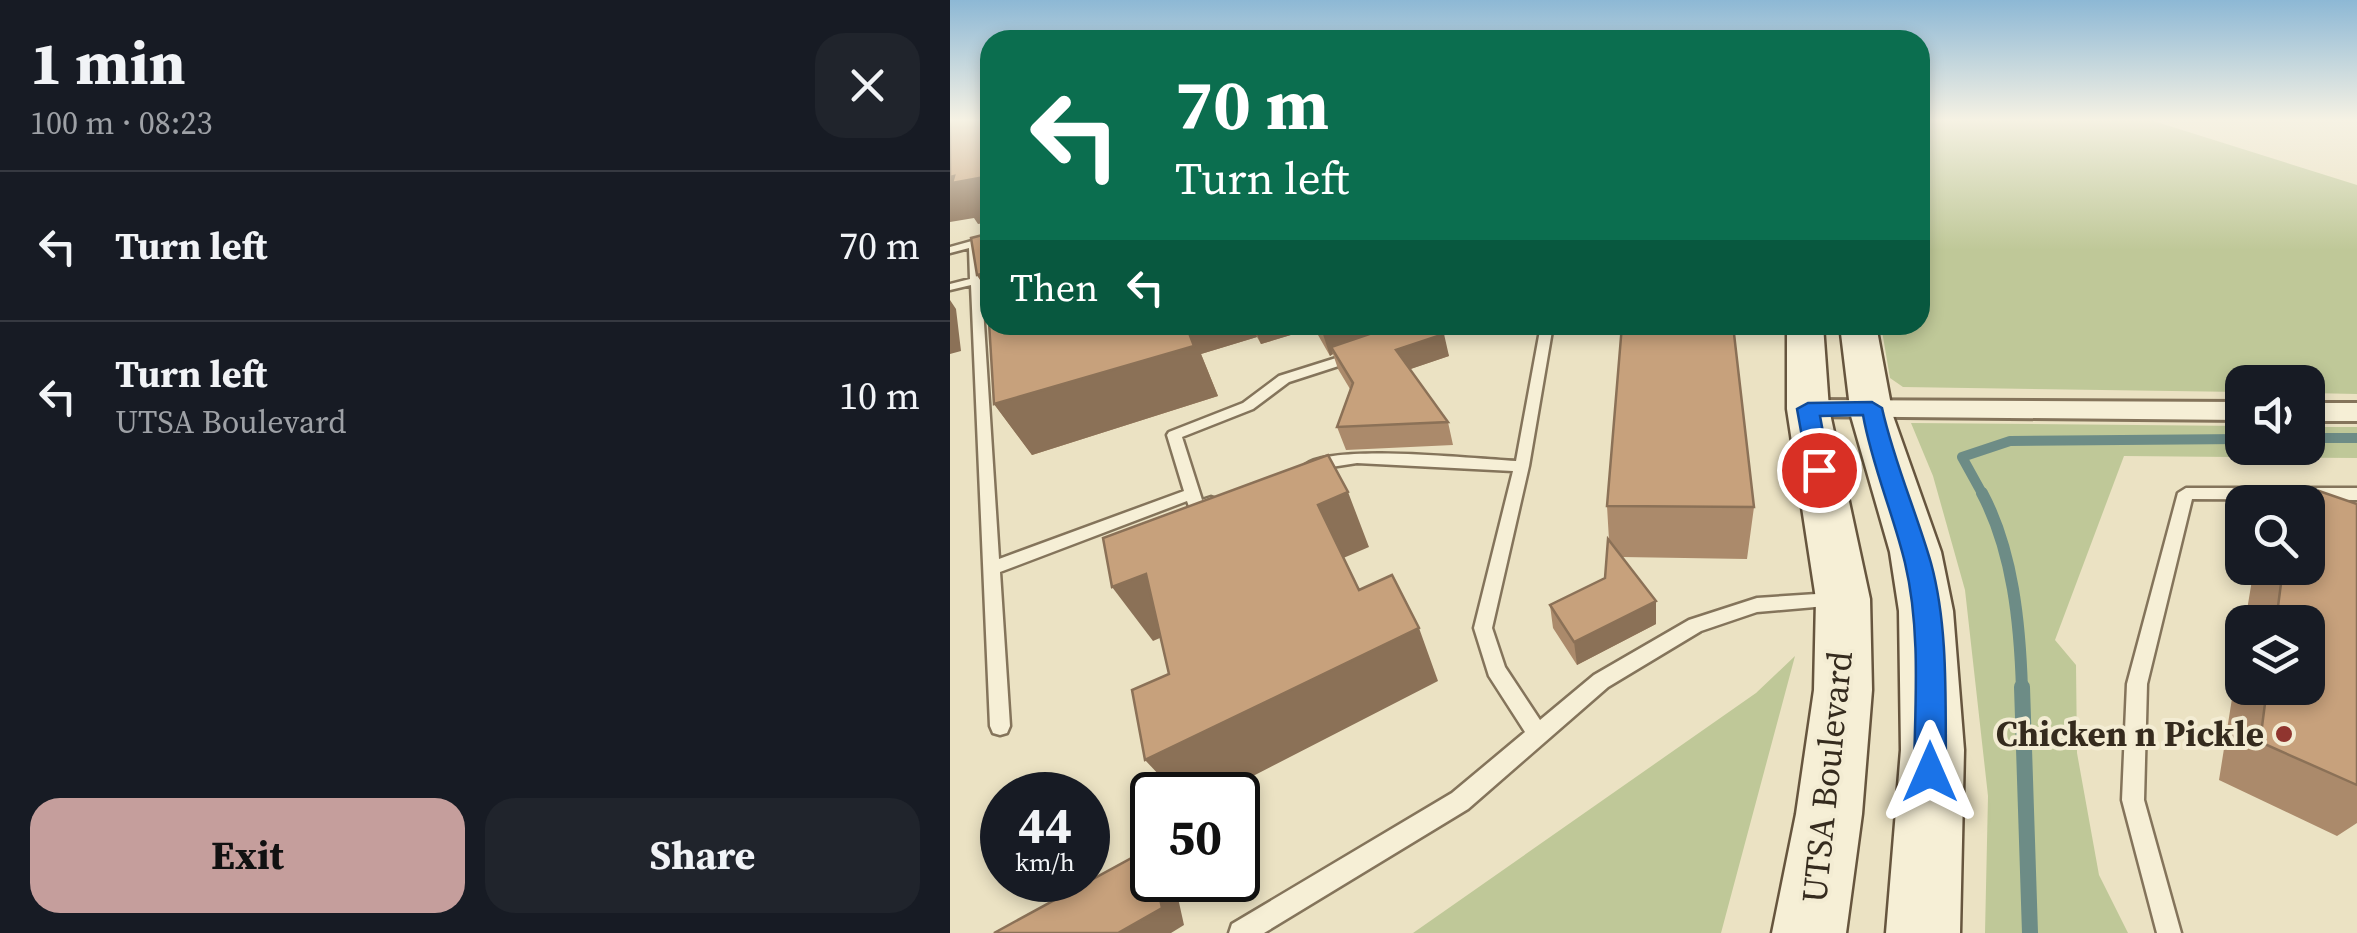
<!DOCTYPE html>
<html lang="en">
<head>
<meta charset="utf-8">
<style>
	:root { --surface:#171b24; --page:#20242c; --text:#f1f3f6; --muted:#9ea1a6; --line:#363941; --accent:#c59e9c }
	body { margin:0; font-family:"Source Serif 4",serif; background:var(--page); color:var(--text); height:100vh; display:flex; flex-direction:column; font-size:38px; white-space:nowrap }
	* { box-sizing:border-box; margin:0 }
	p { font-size:32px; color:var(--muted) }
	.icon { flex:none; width:55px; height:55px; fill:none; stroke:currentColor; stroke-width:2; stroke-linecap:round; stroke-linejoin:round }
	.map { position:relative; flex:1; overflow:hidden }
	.details { display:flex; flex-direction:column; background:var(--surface); width:950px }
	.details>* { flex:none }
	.hud { position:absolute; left:30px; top:30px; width:950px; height:305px; border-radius:30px; box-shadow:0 5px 15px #0003; background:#0b6e4f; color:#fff; overflow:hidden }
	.controls { position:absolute; left:1275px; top:365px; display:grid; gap:20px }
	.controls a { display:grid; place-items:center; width:100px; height:100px; border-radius:20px; background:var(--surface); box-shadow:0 5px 15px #0003; font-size:50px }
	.speed { position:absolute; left:30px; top:772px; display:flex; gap:20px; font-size:50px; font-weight:700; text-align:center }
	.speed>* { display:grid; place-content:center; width:130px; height:130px; border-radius:50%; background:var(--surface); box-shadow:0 5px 15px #0003; line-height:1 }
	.speed small { font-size:25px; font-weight:400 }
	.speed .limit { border:5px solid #111; border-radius:15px; background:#fff; color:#111 }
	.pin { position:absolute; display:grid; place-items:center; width:85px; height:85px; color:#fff; margin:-42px; border:5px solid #fff; border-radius:50%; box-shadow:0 2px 10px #0007 }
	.me { position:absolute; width:110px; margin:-55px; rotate:0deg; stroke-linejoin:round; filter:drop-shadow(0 0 8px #0008) }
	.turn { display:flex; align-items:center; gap:35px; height:210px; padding:0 30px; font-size:45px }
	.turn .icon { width:130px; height:130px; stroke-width:2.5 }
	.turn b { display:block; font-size:70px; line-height:85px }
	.then { display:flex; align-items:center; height:95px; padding:0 30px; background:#0003; gap:20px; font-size:38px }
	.round { display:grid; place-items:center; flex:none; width:105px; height:105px; border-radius:30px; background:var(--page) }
	.head { display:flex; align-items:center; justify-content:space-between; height:170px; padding:0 30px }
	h1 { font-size:60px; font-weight:700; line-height:75px }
	.cta { display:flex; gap:20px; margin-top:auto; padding:20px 30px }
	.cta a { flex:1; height:115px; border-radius:30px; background:var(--accent); color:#111; font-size:40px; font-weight:700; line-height:115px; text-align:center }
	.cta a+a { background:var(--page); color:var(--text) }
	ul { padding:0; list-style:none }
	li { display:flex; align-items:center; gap:30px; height:150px; padding:0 30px; border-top:2px solid var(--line) }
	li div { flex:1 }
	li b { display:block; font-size:38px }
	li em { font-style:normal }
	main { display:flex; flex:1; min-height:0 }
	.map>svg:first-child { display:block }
	.green { fill:#bfc898 }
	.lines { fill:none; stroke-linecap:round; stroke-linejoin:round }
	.stream-far2 { stroke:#6d8c86; stroke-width:10 }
	.stream-far1 { stroke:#6d8c86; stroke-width:12 }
	.stream { stroke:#6d8c86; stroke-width:16 }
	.lane-casing { stroke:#84745b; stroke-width:5 }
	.street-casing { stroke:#84745b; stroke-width:6 }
	.secondary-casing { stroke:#66553e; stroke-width:5 }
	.lane { fill:#f6efd6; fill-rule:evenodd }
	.street { fill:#f6efd6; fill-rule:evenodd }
	.secondary { fill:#f6efd6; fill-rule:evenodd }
	.wall { fill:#ab8a6b }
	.shaded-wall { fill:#8b7157 }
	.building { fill:#c7a17c; stroke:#8b7157; stroke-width:2.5 }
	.route { fill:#1a73e8; stroke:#114b97; stroke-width:2.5 }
	.poi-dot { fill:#90352f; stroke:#f3ecd3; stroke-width:4 }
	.labels { text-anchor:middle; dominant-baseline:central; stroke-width:8; stroke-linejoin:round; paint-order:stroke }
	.near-poi-label { font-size:35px; font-weight:bold; fill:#352b1e; stroke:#f3ecd3; text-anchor:end }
	.near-street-label { font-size:35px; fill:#352b1e; stroke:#f3ecd3 }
</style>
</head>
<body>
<main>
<section class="details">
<div class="head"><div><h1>1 min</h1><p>100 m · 08:23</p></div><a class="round"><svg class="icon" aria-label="close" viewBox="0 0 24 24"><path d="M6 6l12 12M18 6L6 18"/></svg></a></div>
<ul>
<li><svg class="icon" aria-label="left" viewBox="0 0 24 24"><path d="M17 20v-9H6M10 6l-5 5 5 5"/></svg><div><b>Turn left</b></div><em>70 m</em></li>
<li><svg class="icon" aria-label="left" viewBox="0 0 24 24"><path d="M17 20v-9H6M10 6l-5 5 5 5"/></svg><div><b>Turn left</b><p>UTSA Boulevard</p></div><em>10 m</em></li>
</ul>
<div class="cta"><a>Exit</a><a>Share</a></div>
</section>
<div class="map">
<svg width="1407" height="933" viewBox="0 0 1407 933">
	<rect width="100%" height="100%" fill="#ebe2c3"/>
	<!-- green -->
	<path class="green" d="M 970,119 L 1197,119 L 1407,185 L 1407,394 L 1358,393 L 1358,382 L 1292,382 L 1292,392 L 953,387 L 940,378 L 931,325 L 970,325 Z
		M 961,423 L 1292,426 L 1292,448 L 1358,448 L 1358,427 L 1407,427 L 1407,458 L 1174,456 L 1105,640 L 1126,665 L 1127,753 L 1149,875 L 1178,933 L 1035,933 L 1038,796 L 1015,590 L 983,476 Z
		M 845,656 L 771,933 L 463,933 L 806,693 Z"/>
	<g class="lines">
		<!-- stream-far2 -->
		<path class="stream-far2" d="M 1358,438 L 1407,438
			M 1033,495 L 1012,457 L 1060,441 L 1292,439"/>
		<!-- stream-far1 -->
		<path class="stream-far1" d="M 1032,493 C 1063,551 1070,624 1072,690"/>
		<!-- stream -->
		<path class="stream" d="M 1072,687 L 1080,933"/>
		<defs>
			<path id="lane" d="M 40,236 L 40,242 L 29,245 L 49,559 L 234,491 L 217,435 L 219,432 L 293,403 L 329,376 L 402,353 L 408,357 L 407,360 L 339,382 L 303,409 L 232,437 L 252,500 L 261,497 L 267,499 L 269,503 L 267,507 L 247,514 L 241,512 L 237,501 L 50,572 L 60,726 L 57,733 L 50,735 L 43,733 L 40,726 L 21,285 L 0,290 L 0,284 L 20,279 L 19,248 L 0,253 L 0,247 Z
				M 486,325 L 504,325 L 471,338 L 465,334 Z
				M 591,325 L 603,325 L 579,466 L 542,628 L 555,667 L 590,720 L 644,675 L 739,620 L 807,598 L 882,593 L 888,595 L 891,600 L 888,605 L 807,612 L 751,631 L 658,687 L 518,809 L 314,933 L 279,933 L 282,924 L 502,793 L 575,732 L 539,676 L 524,628 L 563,471 L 407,463 L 362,470 L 355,465 C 382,443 524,459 566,461 Z
				M 629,325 L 697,325 L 698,327 L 692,331 L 635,329 Z
				M 1236,488 L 1407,488 L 1407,500 L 1242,499 L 1197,684 L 1194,800 L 1231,933 L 1207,933 L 1172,800 L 1177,684 L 1228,493 Z"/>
			<path id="street" d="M 858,400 L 1292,402 L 1292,420 L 847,416 L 843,409 L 847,402 Z
				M 1358,403 L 1407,403 L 1407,421 L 1358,421 Z"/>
			<path id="secondary" d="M 837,325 L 873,325 L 879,409 L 920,599 L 922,690 L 912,814 L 896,933 L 822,933 L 846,814 L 864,690 L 866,599 L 837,409 Z
				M 890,325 L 926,325 L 943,416 L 991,552 L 1003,611 L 1014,750 L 1010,933 L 936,933 L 951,750 L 949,611 L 940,552 L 901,416 Z"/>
		</defs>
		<!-- lane casing -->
		<use href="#lane" class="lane-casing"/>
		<!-- street casing -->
		<use href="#street" class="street-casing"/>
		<!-- secondary casing -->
		<use href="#secondary" class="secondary-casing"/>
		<!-- lane -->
		<use href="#lane" class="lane"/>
		<!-- street -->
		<use href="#street" class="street"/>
		<!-- secondary -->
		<use href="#secondary" class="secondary"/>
	</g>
	<!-- wall -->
	<path class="wall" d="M 40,233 L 40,325 L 486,325 L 499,356 L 460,369 L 498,422 L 503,445 L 396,450 L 387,427 L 400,389 L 388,369 L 383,354 L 380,356 L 364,328 L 311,344 L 307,337 L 251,354 L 268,396 L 82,455 L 44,404 L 38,292 L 27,275 Z
		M 1369,491 L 1407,504 L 1407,823 L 1387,836 L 1269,780 L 1292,636 L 1292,688 L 1358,688 L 1358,622 L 1295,622 L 1304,568 L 1358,568 L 1358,504 Z
		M 657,506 L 804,507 L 797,559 L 672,557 L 706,624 L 627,665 L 603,628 L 600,605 L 655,578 L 659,540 Z"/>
	<!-- shaded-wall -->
	<path class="shaded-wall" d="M 40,176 L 40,222 L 28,224 L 24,218 L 0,222 L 0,177 Z
		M 36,273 L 40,296 L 27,275 Z
		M 0,300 L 6,309 L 11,351 L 0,354 Z
		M 236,325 L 302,325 L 307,337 L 251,354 L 268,396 L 82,455 L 44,404 Z
		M 303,325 L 362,325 L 364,328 L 311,344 Z
		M 370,325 L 474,325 L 381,347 L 383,354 L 380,356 Z
		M 494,334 L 499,356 L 452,372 L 446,350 Z
		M 398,492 L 419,547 L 391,559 L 368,505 Z
		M 196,574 L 233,628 L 203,641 L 162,587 Z
		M 706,601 L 706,624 L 627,665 L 624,642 Z
		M 469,628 L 488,681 L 266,795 L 228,795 L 195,760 Z
		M 206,880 L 224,880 L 234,925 L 221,933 L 168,933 Z"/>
	<!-- building -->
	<path class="building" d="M 0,119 L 40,119 L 40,176 L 2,183 L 4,176 L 0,177 Z
		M 40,233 L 40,325 L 236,325 L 244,346 L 44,404 L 36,273 L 27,275 L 21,238 Z
		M 446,325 L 486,325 L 494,334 L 446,350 L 498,422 L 387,427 L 403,383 L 381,347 Z
		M 672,325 L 783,325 L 804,507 L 657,506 Z
		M 378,455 L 398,492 L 368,505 L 409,590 L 442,575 L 469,628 L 195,760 L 182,690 L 219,674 L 196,574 L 162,587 L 153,538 Z
		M 1369,491 L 1407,504 L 1407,785 L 1310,742 L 1317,688 L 1358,688 L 1358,622 L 1326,622 L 1333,568 L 1358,568 L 1358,508 L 1367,512 Z
		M 658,539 L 706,601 L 624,642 L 600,605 L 655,578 Z
		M 200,848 L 202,862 L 202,880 L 206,880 L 212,908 L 168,933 L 44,933 Z"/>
	<!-- sky -->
	<linearGradient id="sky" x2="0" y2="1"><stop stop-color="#8db8d5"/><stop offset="0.48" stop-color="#f6f2e4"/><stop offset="1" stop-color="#f6f2e4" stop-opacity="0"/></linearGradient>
	<rect width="1407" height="250" fill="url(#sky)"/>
	<!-- route -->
	<path class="route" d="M 922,402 L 932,408 C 944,462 966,511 981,563 C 999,629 995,704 996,772 L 991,783 L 980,787 L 969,783 L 964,772 C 965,704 971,630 955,563 C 943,513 922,466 913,415 L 870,416 L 880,470 L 869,478 L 858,470 L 847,409 L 858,403 Z"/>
	<!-- markers -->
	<circle class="poi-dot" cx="1334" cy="734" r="10"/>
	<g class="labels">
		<!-- near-poi labels -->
		<g class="near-poi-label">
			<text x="1314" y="734">Chicken n Pickle</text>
		</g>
		<!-- near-street labels -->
		<g class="near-street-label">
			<text transform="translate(877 777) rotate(-84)">UTSA Boulevard</text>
		</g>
	</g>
</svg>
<div class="controls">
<a><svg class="icon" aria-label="sound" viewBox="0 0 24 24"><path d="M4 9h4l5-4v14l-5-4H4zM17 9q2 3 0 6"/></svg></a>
<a><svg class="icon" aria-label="search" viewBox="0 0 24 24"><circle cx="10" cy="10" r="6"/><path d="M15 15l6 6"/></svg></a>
<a><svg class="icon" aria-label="layers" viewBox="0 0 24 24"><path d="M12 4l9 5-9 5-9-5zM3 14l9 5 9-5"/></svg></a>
</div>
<div class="speed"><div>44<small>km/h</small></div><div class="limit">50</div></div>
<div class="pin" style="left:869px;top:470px;background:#d93025"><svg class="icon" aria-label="arrive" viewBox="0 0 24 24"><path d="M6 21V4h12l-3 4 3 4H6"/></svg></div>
<svg class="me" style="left:980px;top:772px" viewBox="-20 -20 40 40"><path d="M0-17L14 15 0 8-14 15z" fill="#1a73e8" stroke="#fff" stroke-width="4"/></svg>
<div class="hud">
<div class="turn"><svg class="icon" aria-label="left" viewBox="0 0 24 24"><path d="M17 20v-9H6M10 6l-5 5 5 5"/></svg><div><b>70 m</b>Turn left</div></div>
<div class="then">Then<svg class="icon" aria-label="left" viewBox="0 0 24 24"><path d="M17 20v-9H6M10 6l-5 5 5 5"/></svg></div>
</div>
</div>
</main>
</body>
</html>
